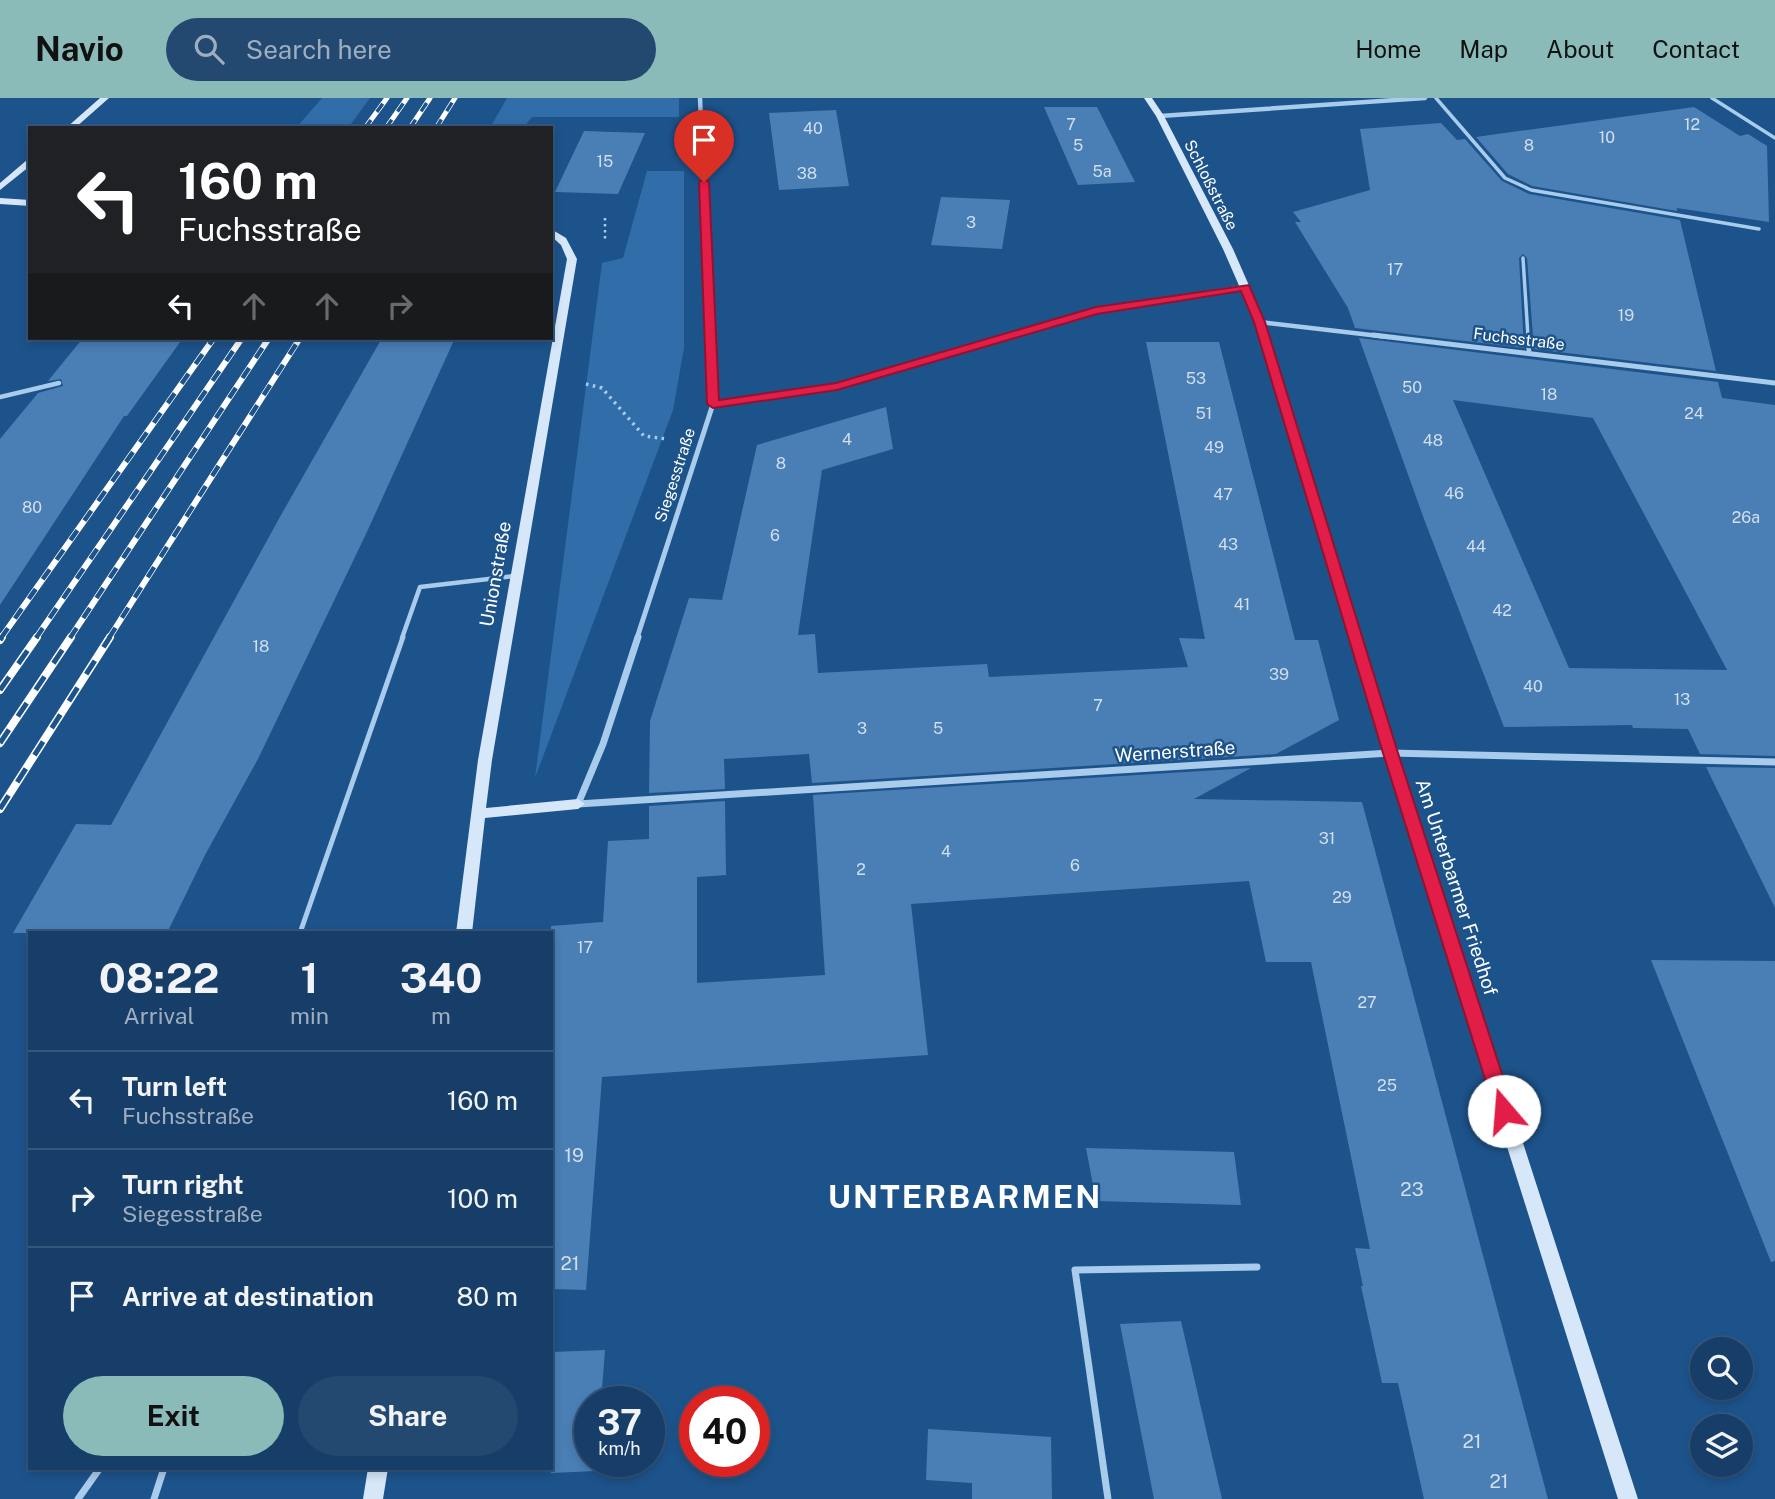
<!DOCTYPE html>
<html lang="en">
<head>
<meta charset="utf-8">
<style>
	:root { --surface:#163e68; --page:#234971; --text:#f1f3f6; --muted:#9eaec0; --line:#35577c; --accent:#8bbbb9 }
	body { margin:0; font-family:"Public Sans",sans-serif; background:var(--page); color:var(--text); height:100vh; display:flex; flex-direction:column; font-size:26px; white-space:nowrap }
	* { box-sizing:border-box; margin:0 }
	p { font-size:23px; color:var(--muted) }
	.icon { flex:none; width:38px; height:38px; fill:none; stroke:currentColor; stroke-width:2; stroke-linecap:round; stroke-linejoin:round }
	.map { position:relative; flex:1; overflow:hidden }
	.details { position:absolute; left:28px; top:833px; width:525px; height:539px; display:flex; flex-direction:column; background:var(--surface); border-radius:0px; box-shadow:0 4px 10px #0003,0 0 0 2px var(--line) }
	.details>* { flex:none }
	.hud { position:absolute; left:28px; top:28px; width:525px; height:214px; border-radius:0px; box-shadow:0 4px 10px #0003,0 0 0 2px var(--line); background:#202124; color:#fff; overflow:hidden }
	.buttons { position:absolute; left:1690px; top:1239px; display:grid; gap:14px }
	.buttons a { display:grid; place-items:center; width:63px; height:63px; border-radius:50%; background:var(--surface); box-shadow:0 4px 10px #0003,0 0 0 2px var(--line); font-size:35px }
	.speed { position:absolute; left:574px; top:1288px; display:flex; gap:14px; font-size:35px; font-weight:700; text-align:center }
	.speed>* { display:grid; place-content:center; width:91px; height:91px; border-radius:50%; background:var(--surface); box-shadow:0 4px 10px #0003,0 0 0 2px var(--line); line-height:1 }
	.speed small { font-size:18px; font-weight:400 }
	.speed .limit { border:10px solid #d22; background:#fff; color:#111 }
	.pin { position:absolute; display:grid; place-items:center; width:60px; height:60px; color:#fff; margin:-72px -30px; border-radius:50% 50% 50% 0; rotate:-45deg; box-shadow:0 0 7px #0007 }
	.pin .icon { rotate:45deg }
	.me { position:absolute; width:77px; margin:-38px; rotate:342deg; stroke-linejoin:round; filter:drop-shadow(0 0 5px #0008) }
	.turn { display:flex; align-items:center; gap:24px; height:147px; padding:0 35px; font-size:32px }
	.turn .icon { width:91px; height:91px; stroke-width:2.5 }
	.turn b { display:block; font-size:49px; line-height:60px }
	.lanes { display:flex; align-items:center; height:66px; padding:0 35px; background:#0003; justify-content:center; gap:35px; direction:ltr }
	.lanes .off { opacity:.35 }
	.eta { display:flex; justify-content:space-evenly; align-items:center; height:119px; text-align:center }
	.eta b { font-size:42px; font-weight:700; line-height:49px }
	.button { display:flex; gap:14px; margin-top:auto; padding:14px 35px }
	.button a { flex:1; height:80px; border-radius:42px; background:var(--accent); color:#111; font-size:28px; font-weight:700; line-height:80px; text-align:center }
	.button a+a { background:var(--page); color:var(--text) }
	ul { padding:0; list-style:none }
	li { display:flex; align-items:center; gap:21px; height:98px; padding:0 35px; border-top:2px solid var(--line) }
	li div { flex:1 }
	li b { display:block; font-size:26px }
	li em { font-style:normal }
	header { display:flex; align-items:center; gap:42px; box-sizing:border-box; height:98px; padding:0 35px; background:var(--accent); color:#111 }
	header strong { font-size:33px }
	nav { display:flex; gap:38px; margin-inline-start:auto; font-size:24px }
	.search { width:490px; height:63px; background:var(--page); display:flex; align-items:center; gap:18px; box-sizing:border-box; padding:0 24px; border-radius:38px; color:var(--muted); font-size:26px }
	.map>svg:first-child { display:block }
	.green { fill:#306da9 }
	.building { fill:#4a7fb5; fill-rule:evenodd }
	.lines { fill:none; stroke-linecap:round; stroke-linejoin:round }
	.path-far1 { stroke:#a9cbec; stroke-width:2.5; stroke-dasharray:2.5 3.5; stroke-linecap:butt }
	.path { stroke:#a9cbec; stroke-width:3.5; stroke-dasharray:2.5 4.5; stroke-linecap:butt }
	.lane-far3 { stroke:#a9cbec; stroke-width:3.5 }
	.lane-far2 { stroke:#a9cbec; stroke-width:4.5 }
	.lane-far1 { stroke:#a9cbec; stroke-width:5 }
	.lane { stroke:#a9cbec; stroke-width:7 }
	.street-far2 { stroke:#a9cbec; stroke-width:4.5 }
	.street-far1 { stroke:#a9cbec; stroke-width:5 }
	.street { stroke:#a9cbec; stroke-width:7 }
	.secondary { fill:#d5e7f9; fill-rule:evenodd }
	.rail-far2-casing { stroke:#fff; stroke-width:5 }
	.rail-far1-casing { stroke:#fff; stroke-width:6 }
	.rail-casing { stroke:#fff; stroke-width:8 }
	.rail-far2 { stroke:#1d538b; stroke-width:3.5; stroke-dasharray:10; stroke-linecap:butt }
	.rail-far1 { stroke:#1d538b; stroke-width:4.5; stroke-dasharray:12; stroke-linecap:butt }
	.rail { stroke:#1d538b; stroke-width:5; stroke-dasharray:16; stroke-linecap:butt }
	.route { fill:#e11d48; stroke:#92132f; stroke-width:2 }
	.labels { text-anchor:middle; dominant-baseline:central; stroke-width:5; stroke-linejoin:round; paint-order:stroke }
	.number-label { font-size:16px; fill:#d2dfec }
	.far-street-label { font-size:16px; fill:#fff; stroke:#1d538b }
	.street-label { font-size:19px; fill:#fff; stroke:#1d538b }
	.near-number-label { font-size:19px; fill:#d2dfec }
	.near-district-label { font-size:32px; font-weight:bold; letter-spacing:2px; fill:#fff; stroke:#1d538b }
</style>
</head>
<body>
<header>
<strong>Navio</strong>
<div class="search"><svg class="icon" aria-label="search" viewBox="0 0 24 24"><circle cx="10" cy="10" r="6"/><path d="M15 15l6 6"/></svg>Search here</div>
<nav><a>Home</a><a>Map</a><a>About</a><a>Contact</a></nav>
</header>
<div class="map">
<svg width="1775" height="1401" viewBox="0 0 1775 1401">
	<rect width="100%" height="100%" fill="#1d538b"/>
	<!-- green -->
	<path class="green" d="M 322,0 L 370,0 L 348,30 L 296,30 Z
		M 507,0 L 679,0 L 679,19 L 532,19 L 523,30 L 490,30 Z
		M 647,73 L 684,73 L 684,250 L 673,312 L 535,680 L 602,165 L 623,160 Z"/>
	<!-- building -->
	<path class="building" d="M 1044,9 L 1097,9 L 1135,84 L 1078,87 Z
		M 1694,9 L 1740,38 L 1748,36 L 1767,48 L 1769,124 L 1677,110 L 1677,113 L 1532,88 L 1508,76 L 1476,39 Z
		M 836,12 L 849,88 L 779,92 L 769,15 Z
		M 1441,25 L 1457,42 L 1465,41 L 1502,83 L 1529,96 L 1680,122 L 1716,273 L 1534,251 L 1527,160 L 1523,156 L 1519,160 L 1524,250 L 1355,230 L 1348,210 L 1295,124 L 1301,124 L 1293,114 L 1370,92 L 1360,31 Z
		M 584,33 L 645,35 L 618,96 L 555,94 Z
		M 941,99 L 1010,102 L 1002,151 L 931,147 Z
		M 83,240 L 183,240 L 127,318 L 124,318 L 0,507 L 0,341 L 38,295 L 63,288 L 61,281 L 48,283 Z
		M 382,240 L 455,240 L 366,436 L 258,661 L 205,757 L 167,835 L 13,835 L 76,726 L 111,727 L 281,417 Z
		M 1359,240 L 1718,284 L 1722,300 L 1775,307 L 1775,658 L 1700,656 L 1688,631 L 1633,630 L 1632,627 L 1504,629 L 1424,421 ZM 1453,302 L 1593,320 L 1727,572 L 1569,570 Z
		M 1146,244 L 1219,244 L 1295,542 L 1318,542 L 1339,622 L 1276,656 L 812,685 L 809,656 L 724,661 L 725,691 L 649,695 L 650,623 L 689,500 L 722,502 L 757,347 L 886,309 L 893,351 L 822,372 L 798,537 L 815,536 L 818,575 L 987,566 L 989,579 L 1188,569 L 1179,540 L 1205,541 Z
		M 1706,669 L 1775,670 L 1775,810 Z
		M 1251,670 L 1194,701 L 1362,704 L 1548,1401 L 1424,1401 L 1398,1285 L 1382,1285 L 1361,1188 L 1363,1188 L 1355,1150 L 1370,1151 L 1311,864 L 1266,864 L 1249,783 L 911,806 L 928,957 L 602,979 L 586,1192 L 551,1191 L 551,828 L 603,824 L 608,743 L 649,741 L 649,708 L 725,703 L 726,777 L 697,779 L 697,885 L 825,877 L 813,697 Z
		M 1651,862 L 1775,863 L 1775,1163 L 1771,1164 Z
		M 1086,1050 L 1234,1054 L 1241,1107 L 1096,1103 Z
		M 1181,1223 L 1222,1401 L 1154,1401 L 1120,1226 Z
		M 605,1252 L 601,1304 L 590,1304 L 590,1363 L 597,1363 L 596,1373 L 551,1375 L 551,1254 Z
		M 928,1331 L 1051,1339 L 1052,1401 L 972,1401 L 972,1385 L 926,1382 Z"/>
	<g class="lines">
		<!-- path-far1 -->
		<path class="path-far1" d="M 605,120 L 605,144"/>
		<!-- path -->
		<path class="path" d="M 586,286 L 602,290 L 644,338 L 667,341"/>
		<!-- lane-far3 -->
		<path class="lane-far3" d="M 1436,0 L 1505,80 L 1531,92 L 1759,131
			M 1712,0 L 1775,40
			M 1523,160 L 1528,239"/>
		<!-- lane-far2 -->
		<path class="lane-far2" d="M 1528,237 L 1529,254
			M 0,299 L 59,285
			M 402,540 L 420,489 L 515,478"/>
		<!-- lane-far1 -->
		<path class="lane-far1" d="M 300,835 L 403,539"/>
		<!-- lane -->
		<path class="lane" d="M 78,1401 L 100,1370
			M 154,1401 L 164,1370
			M 1108,1401 L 1075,1172 L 1257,1169"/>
		<!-- street-far2 -->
		<path class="street-far2" d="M 700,0 L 710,239
			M 1160,18 L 1425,0
			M 1260,224 L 1388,239
			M 1006,239 L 1096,213 L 1245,189"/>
		<!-- street-far1 -->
		<path class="street-far1" d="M 1373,237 L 1775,285
			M 713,306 L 837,288 L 1012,237
			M 637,540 L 713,306 L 710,237"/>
		<!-- street -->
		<path class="street" d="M 638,539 L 603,646 L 578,706 L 1390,655 L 1775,664"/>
		<!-- secondary -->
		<path class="secondary" d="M 100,0 L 109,0 L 75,30 L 66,30 Z
			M 1144,0 L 1152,0 L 1164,18 L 1233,151 L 1265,224 L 1397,655 L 1638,1401 L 1618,1401 L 1383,655 L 1255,224 L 1223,151 L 1156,18 Z
			M 27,62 L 30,62 L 30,68 L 0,92 L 0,85 Z
			M 0,100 L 30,102 L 30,108 L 0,106 Z
			M 551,131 L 566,140 L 577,161 L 492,662 L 486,710 L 578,701 L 585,706 L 578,711 L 485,720 L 472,835 L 456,835 L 478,662 L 567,161 L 561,147 L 551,138 Z
			M 368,1370 L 388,1370 L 383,1401 L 363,1401 Z"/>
		<defs>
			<path id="rail-far2" d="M 365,30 L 387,0
				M 386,30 L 407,0
				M 410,30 L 430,0
				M 436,30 L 455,0"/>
			<path id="rail-far1" d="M 1,540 L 214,240
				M 36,540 L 242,240
				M 70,540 L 269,240
				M 109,540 L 300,240"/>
			<path id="rail" d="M 0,542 L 2,539
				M 0,592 L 37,539
				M 0,645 L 71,539
				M 0,711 L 110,539"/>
		</defs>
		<!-- rail-far2 casing -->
		<use href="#rail-far2" class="rail-far2-casing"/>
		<!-- rail-far1 casing -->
		<use href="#rail-far1" class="rail-far1-casing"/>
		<!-- rail casing -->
		<use href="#rail" class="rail-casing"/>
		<!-- rail-far2 -->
		<use href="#rail-far2" class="rail-far2"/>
		<!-- rail-far1 -->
		<use href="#rail-far1" class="rail-far1"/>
		<!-- rail -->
		<use href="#rail" class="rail"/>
	</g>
	<!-- route -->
	<path class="route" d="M 704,81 L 709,84 L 719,302 L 836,285 L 1096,209 L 1249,187 L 1265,224 L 1398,655 L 1514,1013 L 1511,1019 L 1504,1021 L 1498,1019 L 1495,1013 L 1383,655 L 1254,224 L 1241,193 L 1097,216 L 837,292 L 713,310 L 707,306 L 699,84 Z"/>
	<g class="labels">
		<!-- number labels -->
		<g class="number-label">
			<text x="1071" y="26">7</text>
			<text x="1692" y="26">12</text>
			<text x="813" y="30">40</text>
			<text x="1607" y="39">10</text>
			<text x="1078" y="47">5</text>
			<text x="1529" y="47">8</text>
			<text x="605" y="63">15</text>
			<text x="1102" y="73">5a</text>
			<text x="807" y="75">38</text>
			<text x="971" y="124">3</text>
			<text x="1395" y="171">17</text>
			<text x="1626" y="217">19</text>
			<text x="1196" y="280">53</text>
			<text x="1412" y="289">50</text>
			<text x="1549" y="296">18</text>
			<text x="1204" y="315">51</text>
			<text x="1694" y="315">24</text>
			<text x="847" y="341">4</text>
			<text x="1433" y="342">48</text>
			<text x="1214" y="349">49</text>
			<text x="781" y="365">8</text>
			<text x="1454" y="395">46</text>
			<text x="1223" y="396">47</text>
			<text x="32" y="409">80</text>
			<text x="1746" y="419">26a</text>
			<text x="775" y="437">6</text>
			<text x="1228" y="446">43</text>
			<text x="1476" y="448">44</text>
			<text x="1242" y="506">41</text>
			<text x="1502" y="512">42</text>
			<text x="261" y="548">18</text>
			<text x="1279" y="576">39</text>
			<text x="1533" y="588">40</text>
			<text x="1682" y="601">13</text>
			<text x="1098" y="607">7</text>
			<text x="862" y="630">3</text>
			<text x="938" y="630">5</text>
			<text x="1327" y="740">31</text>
			<text x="946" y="753">4</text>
			<text x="1075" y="767">6</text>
			<text x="861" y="771">2</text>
			<text x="1342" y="799">29</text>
			<text x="585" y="849">17</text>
			<text x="1367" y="904">27</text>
			<text x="1387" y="987">25</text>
		</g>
		<!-- far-street labels -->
		<g class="far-street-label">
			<text transform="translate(1211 87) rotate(63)">Schloßstraße</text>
			<text transform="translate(1519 241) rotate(7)">Fuchsstraße</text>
			<text transform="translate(675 377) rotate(-72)">Siegesstraße</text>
		</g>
		<!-- street labels -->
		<g class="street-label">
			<text transform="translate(495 476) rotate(-80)">Unionstraße</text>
			<text transform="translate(1175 653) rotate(-4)">Wernerstraße</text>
			<text transform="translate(1457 789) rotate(72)">Am Unterbarmer Friedhof</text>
		</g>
		<!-- near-number labels -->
		<g class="near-number-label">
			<text x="574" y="1057">19</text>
			<text x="1412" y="1091">23</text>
			<text x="570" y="1165">21</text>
			<text x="1472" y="1343">21</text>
			<text x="1499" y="1383">21</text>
		</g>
		<!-- near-district labels -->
		<g class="near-district-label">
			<text x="965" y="1098">UNTERBARMEN</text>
		</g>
	</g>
</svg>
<div class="buttons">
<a><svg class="icon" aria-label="search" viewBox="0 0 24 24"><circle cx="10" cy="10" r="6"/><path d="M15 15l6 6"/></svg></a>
<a><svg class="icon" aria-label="layers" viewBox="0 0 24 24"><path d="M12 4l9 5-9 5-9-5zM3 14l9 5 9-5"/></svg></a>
</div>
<div class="speed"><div>37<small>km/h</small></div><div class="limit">40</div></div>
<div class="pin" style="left:704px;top:84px;background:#d93025"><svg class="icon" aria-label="arrive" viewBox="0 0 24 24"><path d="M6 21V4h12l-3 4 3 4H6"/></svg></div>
<svg class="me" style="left:1504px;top:1013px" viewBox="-20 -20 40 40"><circle r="19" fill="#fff"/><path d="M0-13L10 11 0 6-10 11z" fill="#e11d48"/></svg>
<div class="hud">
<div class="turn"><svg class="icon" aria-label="left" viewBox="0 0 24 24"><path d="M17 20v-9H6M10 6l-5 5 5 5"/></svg><div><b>160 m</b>Fuchsstraße</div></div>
<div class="lanes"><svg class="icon" aria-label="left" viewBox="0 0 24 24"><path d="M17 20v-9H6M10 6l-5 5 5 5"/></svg><svg class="icon off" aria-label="ahead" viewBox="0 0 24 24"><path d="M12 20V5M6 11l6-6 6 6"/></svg><svg class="icon off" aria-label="ahead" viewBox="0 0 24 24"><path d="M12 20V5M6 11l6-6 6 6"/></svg><svg class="icon off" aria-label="right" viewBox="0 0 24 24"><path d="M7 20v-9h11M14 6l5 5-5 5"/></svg></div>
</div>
<section class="details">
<div class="eta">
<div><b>08:22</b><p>Arrival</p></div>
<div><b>1</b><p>min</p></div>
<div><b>340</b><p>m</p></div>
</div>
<ul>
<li><svg class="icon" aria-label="left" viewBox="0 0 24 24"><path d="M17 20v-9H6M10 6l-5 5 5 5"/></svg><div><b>Turn left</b><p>Fuchsstraße</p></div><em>160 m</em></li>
<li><svg class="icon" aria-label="right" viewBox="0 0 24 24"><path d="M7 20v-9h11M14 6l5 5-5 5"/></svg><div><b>Turn right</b><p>Siegesstraße</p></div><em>100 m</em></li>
<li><svg class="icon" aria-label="arrive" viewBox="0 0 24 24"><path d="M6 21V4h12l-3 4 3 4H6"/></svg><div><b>Arrive at destination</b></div><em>80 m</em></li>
</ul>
<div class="button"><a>Exit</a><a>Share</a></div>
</section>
</div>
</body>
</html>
